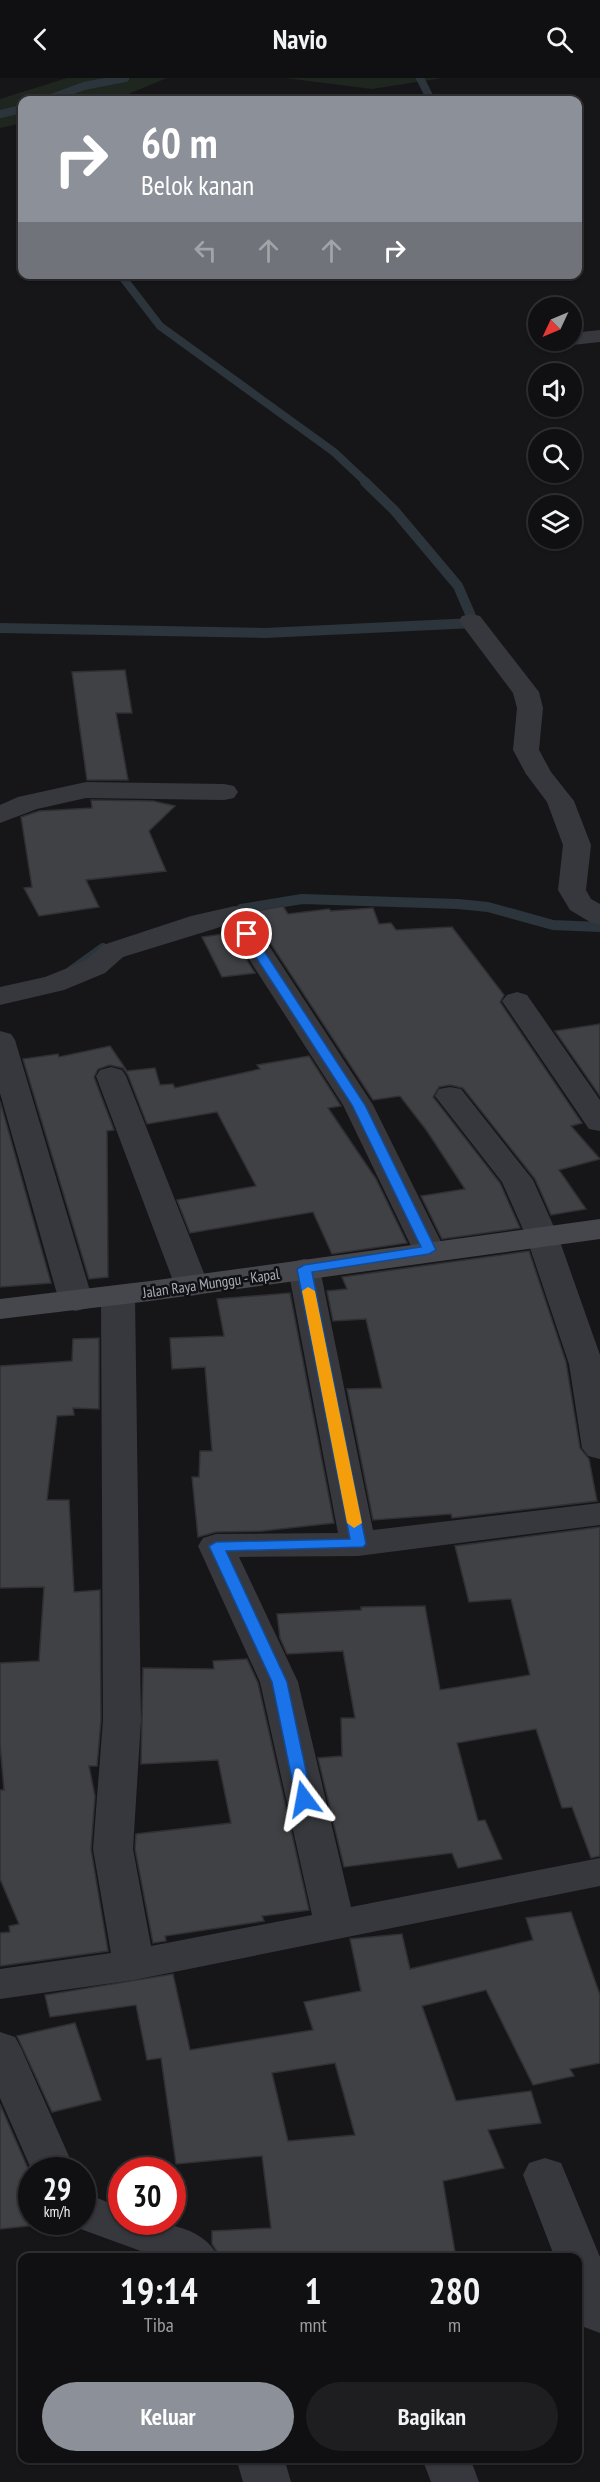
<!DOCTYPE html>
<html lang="id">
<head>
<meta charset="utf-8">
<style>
	:root { --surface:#101012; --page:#1e1e20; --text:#f1f3f6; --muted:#9c9d9f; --line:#303032; --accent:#8c9099 }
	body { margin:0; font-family:"PT Sans Narrow",sans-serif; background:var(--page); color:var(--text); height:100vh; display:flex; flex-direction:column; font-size:22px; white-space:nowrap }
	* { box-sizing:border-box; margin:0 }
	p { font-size:20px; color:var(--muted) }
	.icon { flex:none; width:33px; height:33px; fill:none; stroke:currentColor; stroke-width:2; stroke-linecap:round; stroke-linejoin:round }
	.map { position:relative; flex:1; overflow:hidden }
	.drawer { position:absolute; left:18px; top:2175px; width:564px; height:210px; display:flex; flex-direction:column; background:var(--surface); border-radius:12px; box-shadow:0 2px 4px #0004,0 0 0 2px var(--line) }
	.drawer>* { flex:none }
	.hud { position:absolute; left:18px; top:18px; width:564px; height:183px; border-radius:12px; box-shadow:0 2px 4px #0004,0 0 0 2px var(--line); background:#8c9099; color:#fff; overflow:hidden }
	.needle { width:39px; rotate:226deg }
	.fabs { position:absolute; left:528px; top:219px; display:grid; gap:12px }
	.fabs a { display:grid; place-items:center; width:54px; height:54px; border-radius:50%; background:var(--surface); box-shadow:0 2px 4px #0004,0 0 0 2px var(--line); font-size:30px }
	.speed { position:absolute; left:18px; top:2079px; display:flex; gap:12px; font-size:30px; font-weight:700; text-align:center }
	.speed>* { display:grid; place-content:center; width:78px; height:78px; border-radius:50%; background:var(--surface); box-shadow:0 2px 4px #0004,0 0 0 2px var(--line); line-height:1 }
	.speed small { font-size:15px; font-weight:400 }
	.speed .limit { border:9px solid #d22; background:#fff; color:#111 }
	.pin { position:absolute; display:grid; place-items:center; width:51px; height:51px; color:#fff; margin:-26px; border:3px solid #fff; border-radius:50%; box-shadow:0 2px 6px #0007 }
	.me { position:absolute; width:66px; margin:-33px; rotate:347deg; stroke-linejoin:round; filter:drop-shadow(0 0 4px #0008) }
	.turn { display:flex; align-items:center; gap:21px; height:126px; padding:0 24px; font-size:27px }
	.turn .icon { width:78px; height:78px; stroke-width:2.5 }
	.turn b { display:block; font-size:42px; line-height:51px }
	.lanes { display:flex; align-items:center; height:57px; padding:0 24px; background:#0003; justify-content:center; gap:30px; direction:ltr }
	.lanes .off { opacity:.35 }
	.eta { display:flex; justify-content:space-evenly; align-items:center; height:102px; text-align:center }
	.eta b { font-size:36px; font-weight:700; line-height:42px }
	.action { display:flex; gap:12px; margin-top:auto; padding:12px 24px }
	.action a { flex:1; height:69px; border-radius:36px; background:var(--accent); color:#fff; font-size:24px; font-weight:700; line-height:69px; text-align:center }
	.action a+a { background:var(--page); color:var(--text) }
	header { display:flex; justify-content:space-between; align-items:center; height:78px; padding:0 24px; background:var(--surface); font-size:27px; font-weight:700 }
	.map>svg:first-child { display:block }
	.green { fill:#1e261f }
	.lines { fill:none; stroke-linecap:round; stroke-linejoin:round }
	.stream-far1 { stroke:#2c353c; stroke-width:8 }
	.stream { stroke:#2c353c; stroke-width:10 }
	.building { fill:#404145; stroke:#303034; stroke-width:1.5; fill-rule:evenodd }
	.street { fill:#37383d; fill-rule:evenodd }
	.secondary { fill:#45474d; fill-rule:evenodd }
	.route { fill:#1a73e8; stroke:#114b97; stroke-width:1.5 }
	.slow { fill:#f59e0b }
	.labels { text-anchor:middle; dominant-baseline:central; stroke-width:5; stroke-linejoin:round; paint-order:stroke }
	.street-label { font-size:15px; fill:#a8adb8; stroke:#111113 }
</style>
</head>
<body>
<header><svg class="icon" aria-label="back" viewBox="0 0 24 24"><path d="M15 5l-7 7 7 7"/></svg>Navio<svg class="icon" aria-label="search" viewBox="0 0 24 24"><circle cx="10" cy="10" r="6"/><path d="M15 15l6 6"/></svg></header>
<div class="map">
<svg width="600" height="2404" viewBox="0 0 600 2404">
	<rect width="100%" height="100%" fill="#161618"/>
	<!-- green -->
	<path class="green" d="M 67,0 L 167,0 L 114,22 L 22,22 L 22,45 L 0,50 L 0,21 Z
		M 285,0 L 443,0 L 372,11 Z"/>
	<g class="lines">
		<!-- stream-far1 -->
		<path class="stream-far1" d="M 420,0 L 431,22
			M 46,22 L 84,8 L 125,0
			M 0,36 L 22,31
			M 120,196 L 160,248 L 334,374 L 367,405"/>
		<!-- stream -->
		<path class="stream" d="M 0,550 L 265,555 L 474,545 L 458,508 L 394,432 L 365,404
			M 241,831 L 302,821 L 458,826 L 488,829 L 553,847 L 600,849
			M 71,893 L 103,870"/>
	</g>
	<!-- building -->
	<path class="building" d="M 125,592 L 132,635 L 116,635 L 128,702 L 87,702 L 72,594 Z
		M 91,722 L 153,723 L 175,728 L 149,753 L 166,793 L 86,802 L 99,829 L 39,838 L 24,810 L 32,809 L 21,739 L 39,733 L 92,730 Z
		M 283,828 L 288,836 L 329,831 L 331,833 L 373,830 L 379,846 L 391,845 L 396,852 L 452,849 L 504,917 L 500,924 L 582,1045 L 571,1048 L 600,1081 L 559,1092 L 586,1131 L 551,1137 L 535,1101 L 463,1010 L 450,1007 L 439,1009 L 433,1019 L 500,1105 L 520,1150 L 442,1161 L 421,1118 L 465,1111 L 427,1053 L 400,1018 L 373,1022 L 250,834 Z
		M 230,855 L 255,895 L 222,899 L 202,859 Z
		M 600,946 L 600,1018 L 555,953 Z
		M 110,968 L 127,993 L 155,990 L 160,1007 L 173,1006 L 175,1010 L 260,991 L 257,987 L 309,978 L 341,1028 L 328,1030 L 376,1101 L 407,1165 L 332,1176 L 313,1134 L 190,1155 L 177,1122 L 256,1108 L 217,1034 L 147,1046 L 128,997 L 123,990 L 110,987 L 98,991 L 94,999 L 114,1052 L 107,1053 L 108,1199 L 89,1201 L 23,981 L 58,976 L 59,979 Z
		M 0,1023 L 51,1205 L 0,1209 Z
		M 529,1173 L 566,1284 L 580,1370 L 589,1381 L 597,1423 L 452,1440 L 451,1436 L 373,1442 L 347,1311 L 382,1310 L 366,1241 L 333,1243 L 327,1213 L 347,1211 L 342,1199 Z
		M 290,1215 L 334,1445 L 262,1453 L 216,1454 L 198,1459 L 192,1399 L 199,1399 L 200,1373 L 212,1373 L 205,1289 L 172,1291 L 170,1260 L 224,1258 L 217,1221 Z
		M 99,1260 L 99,1331 L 73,1330 L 74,1337 L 57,1338 L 47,1422 L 69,1422 L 74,1514 L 100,1512 L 101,1642 L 97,1688 L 89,1688 L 95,1718 L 91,1771 L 108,1873 L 0,1888 L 0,1855 L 10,1854 L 9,1848 L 19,1846 L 0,1801 L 0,1712 L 4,1712 L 0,1666 L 0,1585 L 39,1583 L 44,1509 L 0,1510 L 0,1288 L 72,1283 L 73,1261 Z
		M 600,1449 L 600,1778 L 591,1780 L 572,1729 L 562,1730 L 536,1651 L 457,1665 L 478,1743 L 485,1742 L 502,1781 L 458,1790 L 452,1775 L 344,1789 L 318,1680 L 342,1678 L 341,1640 L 355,1640 L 343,1573 L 287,1576 L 280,1560 L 277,1536 L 361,1532 L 361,1529 L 425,1528 L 440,1612 L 530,1597 L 511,1521 L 469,1524 L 455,1468 Z
		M 247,1581 L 258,1605 L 309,1832 L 262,1838 L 264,1843 L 165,1858 L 166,1863 L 153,1865 L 135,1771 L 136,1756 L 231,1745 L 218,1682 L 141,1686 L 143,1590 L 214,1591 L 213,1583 Z
		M 571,1834 L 600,1917 L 600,1985 L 570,1991 L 574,1998 L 533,2007 L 486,1912 L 422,1928 L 456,2023 L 531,2013 L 541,2045 L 488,2052 L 504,2090 L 443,2103 L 456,2180 L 221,2180 L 212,2166 L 212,2153 L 271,2150 L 262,2078 L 176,2086 L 161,1980 L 147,1982 L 136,1927 L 50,1939 L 45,1917 L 173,1896 L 190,1972 L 313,1952 L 304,1924 L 361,1913 L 350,1861 L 402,1856 L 410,1891 L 533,1862 L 526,1840 ZM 335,1985 L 355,2057 L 288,2063 L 272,1995 Z
		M 75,1945 L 101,2022 L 52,2034 L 17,1958 Z
		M 0,2026 L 29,2093 L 32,2144 L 35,2144 L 36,2147 L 0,2151 Z"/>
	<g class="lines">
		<!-- street -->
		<path class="street" d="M 600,252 L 600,264 L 572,267 L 562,262 L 572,262 L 572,255 Z
			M 471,536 L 480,538 L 539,614 L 543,630 L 539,672 L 551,694 L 574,723 L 591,767 L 586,812 L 591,821 L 600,826 L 600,847 L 590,844 L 570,832 L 558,812 L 563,767 L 547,724 L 526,696 L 513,672 L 517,630 L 513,615 L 459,543 L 462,538 Z
			M 86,704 L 224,706 L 234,708 L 238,714 L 234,720 L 224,722 L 86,720 L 37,731 L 0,745 L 0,727 L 18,719 Z
			M 235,828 L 245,831 L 373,1027 L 445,1172 L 441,1179 L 429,1182 L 417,1179 L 413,1172 L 343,1027 L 227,847 L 123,879 L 105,895 L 64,912 L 0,927 L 0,909 L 45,899 L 85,883 L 103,867 L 191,838 Z
			M 517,914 L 527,917 L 600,1022 L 600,1053 L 589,1051 L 502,923 L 507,917 Z
			M 0,953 L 11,956 L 15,962 L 93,1223 L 88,1230 L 76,1233 L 64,1230 L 59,1223 L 0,1015 Z
			M 111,989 L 122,992 L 126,998 L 209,1208 L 204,1215 L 192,1218 L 180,1215 L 175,1208 L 96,998 L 100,992 Z
			M 450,1009 L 461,1011 L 533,1102 L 558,1158 L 600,1277 L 600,1381 L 588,1378 L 582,1370 L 569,1286 L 526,1158 L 502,1104 L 435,1018 L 439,1011 Z
			M 304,1181 L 316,1184 L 320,1191 L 373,1452 L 600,1425 L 600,1447 L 358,1478 L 239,1479 L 298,1604 L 351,1829 L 600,1780 L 600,1808 L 134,1902 L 0,1921 L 0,1891 L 111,1875 L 93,1771 L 103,1642 L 101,1219 L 106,1212 L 118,1209 L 130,1212 L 135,1219 L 141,1642 L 133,1771 L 151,1868 L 312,1837 L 260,1604 L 198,1468 L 203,1460 L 216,1456 L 338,1455 L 288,1191 L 292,1184 Z
			M 0,1954 L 15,1959 L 21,1970 L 75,2092 L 32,2093 L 0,2020 Z
			M 545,2080 L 561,2085 L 600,2179 L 600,2255 L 584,2249 L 578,2237 L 578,2180 L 555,2180 L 523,2097 L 529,2085 Z
			M 82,2114 L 122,2130 L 122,2144 C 156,2144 201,2144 219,2180 L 160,2180 L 75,2149 L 66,2144 L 82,2144 Z
			M 236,2380 L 284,2380 L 291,2404 L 243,2404 Z
			M 422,2380 L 470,2380 L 479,2404 L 431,2404 Z"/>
		<!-- secondary -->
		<path class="secondary" d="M 600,1141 L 600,1161 L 150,1223 L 0,1241 L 0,1221 L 150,1203 Z"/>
	</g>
	<!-- route -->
	<path class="route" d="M 247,852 L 253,856 L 365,1027 L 436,1172 L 429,1176 L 312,1194 L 366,1466 L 363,1469 L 226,1473 L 287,1604 L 312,1721 L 304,1727 L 296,1721 L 272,1604 L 209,1468 L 216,1464 L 350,1461 L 297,1191 L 304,1187 L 421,1169 L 352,1027 L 241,856 Z"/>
	<!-- slow -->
	<path class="slow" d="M 308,1209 L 315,1213 L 362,1445 L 354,1450 L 347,1445 L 302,1213 Z"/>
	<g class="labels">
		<!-- street labels -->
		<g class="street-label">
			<text transform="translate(211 1205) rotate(-8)">Jalan Raya Munggu - Kapal</text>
		</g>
	</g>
</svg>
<div class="fabs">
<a><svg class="needle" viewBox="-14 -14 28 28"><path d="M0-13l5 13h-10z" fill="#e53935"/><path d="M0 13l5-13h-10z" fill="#9c9d9f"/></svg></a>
<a><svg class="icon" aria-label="sound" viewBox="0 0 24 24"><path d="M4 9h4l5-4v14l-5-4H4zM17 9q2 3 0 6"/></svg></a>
<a><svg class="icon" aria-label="search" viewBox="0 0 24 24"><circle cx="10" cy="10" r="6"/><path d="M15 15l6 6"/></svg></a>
<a><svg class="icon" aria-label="layers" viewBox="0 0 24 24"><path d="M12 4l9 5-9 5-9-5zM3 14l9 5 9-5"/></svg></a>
</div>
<div class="speed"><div>29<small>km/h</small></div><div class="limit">30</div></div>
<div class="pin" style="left:247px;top:856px;background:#d93025"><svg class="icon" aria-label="arrive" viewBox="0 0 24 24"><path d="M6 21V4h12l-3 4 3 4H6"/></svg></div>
<svg class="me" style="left:304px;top:1721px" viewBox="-20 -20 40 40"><path d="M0-17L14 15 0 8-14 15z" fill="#1a73e8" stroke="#fff" stroke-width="4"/></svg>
<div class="hud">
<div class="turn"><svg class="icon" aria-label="right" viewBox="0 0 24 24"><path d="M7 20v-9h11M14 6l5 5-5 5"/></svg><div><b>60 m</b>Belok kanan</div></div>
<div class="lanes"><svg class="icon off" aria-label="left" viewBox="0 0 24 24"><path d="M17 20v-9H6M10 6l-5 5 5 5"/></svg><svg class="icon off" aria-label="ahead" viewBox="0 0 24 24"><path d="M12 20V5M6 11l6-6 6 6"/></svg><svg class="icon off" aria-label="ahead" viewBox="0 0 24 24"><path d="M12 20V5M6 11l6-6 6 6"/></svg><svg class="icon" aria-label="right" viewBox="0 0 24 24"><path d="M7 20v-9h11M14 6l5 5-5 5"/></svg></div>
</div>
<section class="drawer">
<div class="eta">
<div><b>19:14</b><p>Tiba</p></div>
<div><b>1</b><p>mnt</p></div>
<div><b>280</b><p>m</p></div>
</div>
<div class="action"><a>Keluar</a><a>Bagikan</a></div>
</section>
</div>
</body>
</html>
